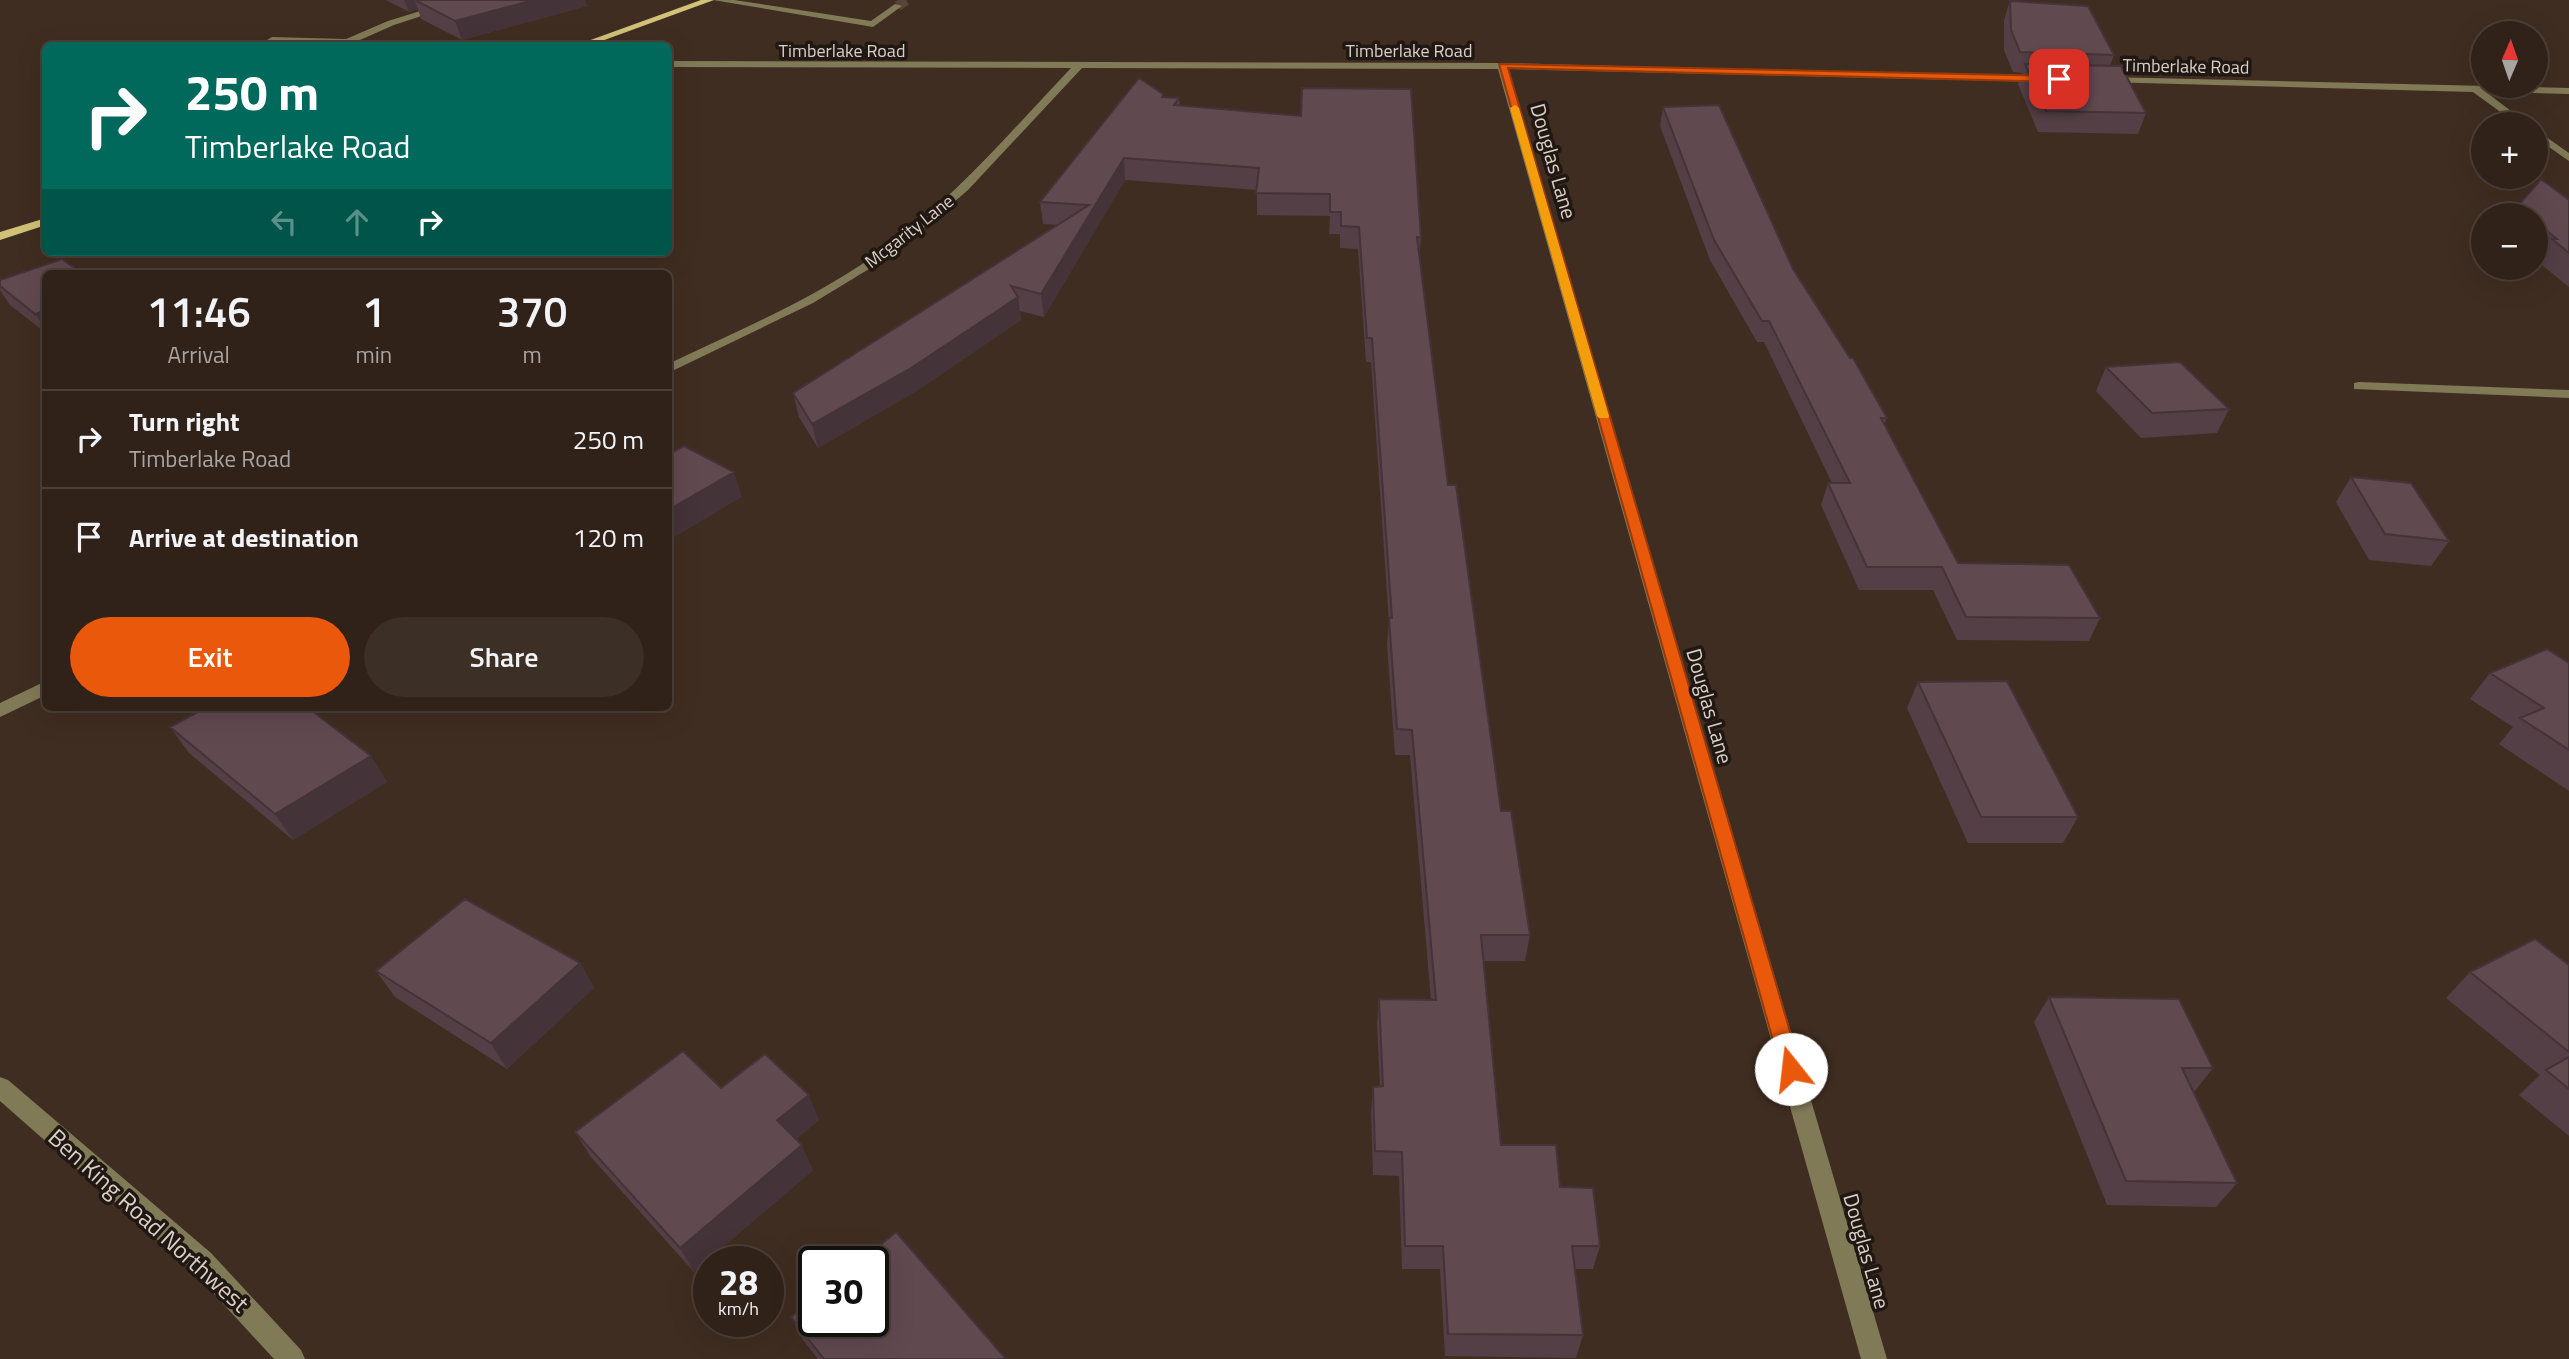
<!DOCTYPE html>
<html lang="en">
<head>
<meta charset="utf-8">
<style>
	:root { --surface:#302219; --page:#3c2f26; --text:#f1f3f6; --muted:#a8a4a2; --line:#4b3f38; --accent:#ea580c }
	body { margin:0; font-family:"Titillium Web",sans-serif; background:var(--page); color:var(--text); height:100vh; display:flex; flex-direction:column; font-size:26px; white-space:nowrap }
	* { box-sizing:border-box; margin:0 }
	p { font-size:23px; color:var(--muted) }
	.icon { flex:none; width:38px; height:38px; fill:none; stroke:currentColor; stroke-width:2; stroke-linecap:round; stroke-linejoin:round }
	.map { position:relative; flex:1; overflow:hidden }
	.panel { position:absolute; left:42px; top:270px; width:630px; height:441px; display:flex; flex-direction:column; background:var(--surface); border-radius:10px; box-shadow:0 7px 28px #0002,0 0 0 2px var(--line) }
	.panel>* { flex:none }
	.banner { position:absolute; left:42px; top:42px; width:630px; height:214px; border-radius:10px; box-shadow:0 7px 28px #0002,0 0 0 2px var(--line); background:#00695c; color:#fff; overflow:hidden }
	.needle { width:46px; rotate:2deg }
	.tools { position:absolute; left:2471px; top:21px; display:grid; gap:14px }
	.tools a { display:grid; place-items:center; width:77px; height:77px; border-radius:50%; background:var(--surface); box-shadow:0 7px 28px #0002,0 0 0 2px var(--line); font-size:35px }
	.speed { position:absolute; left:693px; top:1246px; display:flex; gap:14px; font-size:35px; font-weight:700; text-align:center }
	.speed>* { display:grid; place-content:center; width:91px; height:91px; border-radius:50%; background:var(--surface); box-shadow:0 7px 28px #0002,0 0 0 2px var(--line); line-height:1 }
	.speed small { font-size:18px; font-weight:400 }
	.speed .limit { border:4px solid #111; border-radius:10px; background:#fff; color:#111 }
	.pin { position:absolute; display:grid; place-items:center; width:60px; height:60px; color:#fff; margin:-30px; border-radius:14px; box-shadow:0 4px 10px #0006 }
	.me { position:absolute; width:77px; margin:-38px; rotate:344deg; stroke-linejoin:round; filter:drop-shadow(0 0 5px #0008) }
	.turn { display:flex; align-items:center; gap:24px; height:147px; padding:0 28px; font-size:32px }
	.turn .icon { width:91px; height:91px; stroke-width:2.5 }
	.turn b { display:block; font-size:49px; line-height:60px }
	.lanes { display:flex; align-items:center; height:66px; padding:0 28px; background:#0003; justify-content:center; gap:35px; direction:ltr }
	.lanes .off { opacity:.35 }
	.eta { display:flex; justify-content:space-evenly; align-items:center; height:119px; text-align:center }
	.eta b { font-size:42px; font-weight:600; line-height:49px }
	.button { display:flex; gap:14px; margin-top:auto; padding:14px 28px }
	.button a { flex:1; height:80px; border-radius:42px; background:var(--accent); color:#fff; font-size:28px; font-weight:600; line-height:80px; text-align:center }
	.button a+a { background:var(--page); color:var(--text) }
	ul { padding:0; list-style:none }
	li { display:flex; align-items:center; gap:21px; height:98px; padding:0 28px; border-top:2px solid var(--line) }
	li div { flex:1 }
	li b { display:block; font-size:26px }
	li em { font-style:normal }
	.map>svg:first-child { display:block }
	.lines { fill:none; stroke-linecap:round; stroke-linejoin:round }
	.minor-tunnel { stroke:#57453a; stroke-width:10; stroke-dasharray:10 5; stroke-linecap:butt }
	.minor { fill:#817a57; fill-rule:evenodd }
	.major { fill:#d1c278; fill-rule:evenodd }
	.wall { fill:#533f45 }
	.shaded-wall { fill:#443338 }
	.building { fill:#614950; stroke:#443338; stroke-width:2 }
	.route { fill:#ea580c; stroke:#983908; stroke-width:2 }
	.slow { fill:#f59e0b }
	.labels { text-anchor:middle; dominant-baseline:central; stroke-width:7; stroke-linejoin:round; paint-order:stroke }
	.far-street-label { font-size:18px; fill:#dccfc7; stroke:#201812 }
	.street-label { font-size:21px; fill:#dccfc7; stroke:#201812 }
	.near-street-label { font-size:24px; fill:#dccfc7; stroke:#201812 }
</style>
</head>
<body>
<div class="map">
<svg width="2569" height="1359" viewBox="0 0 2569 1359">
	<rect width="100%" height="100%" fill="#402d21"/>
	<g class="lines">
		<!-- minor-tunnel -->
		<path class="minor-tunnel" d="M 898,6 L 907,0"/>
		<!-- minor -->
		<path class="minor" d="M 456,0 L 470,0 L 394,25 L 360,40 L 414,41 L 418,46 L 272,43 L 267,40 L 272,37 L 346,39 L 388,21 Z
			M 713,0 L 734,0 L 871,21 L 895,4 L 902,6 L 873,27 Z
			M 668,61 L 1502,63 L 2047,77 L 2049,79 L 2044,82 L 1508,69 L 1887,1359 L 1861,1359 L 1498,69 L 1082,68 L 968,190 L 892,255 L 813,303 L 668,373 L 668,364 C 742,329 818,297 884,249 C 955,198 1011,131 1071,68 L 668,67 Z
			M 2107,77 L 2569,88 L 2569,94 L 2486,92 L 2528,124 L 2517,124 L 2473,92 L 2104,82 L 2104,78 Z
			M 2536,130 L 2569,153 L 2569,161 L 2536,138 Z
			M 2359,382 L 2569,390 L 2569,398 L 2354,389 L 2354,383 Z
			M 46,681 L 46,695 L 0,717 L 0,703 Z
			M 0,1077 L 8,1080 L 211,1253 L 301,1350 L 305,1359 L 274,1359 L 193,1271 L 0,1101 Z"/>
		<!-- major -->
		<path class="major" d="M 701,0 L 714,0 L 588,46 L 574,46 Z
			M 46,218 L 46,225 L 0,240 L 0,232 Z"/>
	</g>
	<!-- wall -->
	<path class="wall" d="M 386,0 L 585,0 L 587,6 L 462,40 L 421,19 L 418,9 L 409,12 Z
		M 2010,1 L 2114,55 L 2110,66 L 2146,113 L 2138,134 L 2038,132 L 2018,84 L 2022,73 L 2013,72 L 2004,50 L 2004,20 Z
		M 1163,94 L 1163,97 L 1179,98 L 1180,106 L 1421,238 L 1419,257 L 1448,485 L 1501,811 L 1530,935 L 1525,961 L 1483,961 L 1501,1145 L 1560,1187 L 1600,1246 L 1593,1269 L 1575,1269 L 1583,1335 L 1576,1358 L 1445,1356 L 1440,1269 L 1402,1269 L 1399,1176 L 1373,1175 L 1371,1111 L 1373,1087 L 1380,1086 L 1377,1024 L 1379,999 L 1431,1000 L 1410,755 L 1395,755 L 1387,644 L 1389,622 L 1371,362 L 1366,362 L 1358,249 L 1340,248 L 1340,234 L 1329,234 L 1330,216 L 1257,215 L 1257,190 L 1125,180 L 1044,317 L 1020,311 L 1021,320 L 915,392 L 818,448 L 799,417 L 793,393 L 1058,225 L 1043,224 L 1040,202 Z
		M 1663,107 L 1793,269 L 1887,418 L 1884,425 L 1958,563 L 2100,618 L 2089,641 L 1957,640 L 1933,590 L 1859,590 L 1821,505 L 1828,483 L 1832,483 L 1764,342 L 1757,342 L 1710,260 L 1660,126 Z
		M 2569,200 L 2569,287 L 2538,262 L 2540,259 L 2536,256 L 2536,215 L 2513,215 L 2517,207 Z
		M 46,273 L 46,333 L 10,305 L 0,290 L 0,280 Z
		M 2106,367 L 2229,409 L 2217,433 L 2141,438 L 2096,391 Z
		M 2351,477 L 2449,541 L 2431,566 L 2369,560 L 2336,502 Z
		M 2569,663 L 2569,791 L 2499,744 L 2513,727 L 2470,699 L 2490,673 Z
		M 1918,682 L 2078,817 L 2063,843 L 1968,843 L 1907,708 Z
		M 170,727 L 371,756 L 387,782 L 293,840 L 189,753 Z
		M 580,963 L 594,988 L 507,1069 L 395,997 L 376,971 Z
		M 2569,965 L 2569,1136 L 2519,1095 L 2540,1075 L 2446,998 L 2470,972 Z
		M 2049,997 L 2213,1068 L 2194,1092 L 2237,1183 L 2216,1207 L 2107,1205 L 2034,1022 Z
		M 721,1088 L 819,1120 L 796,1139 L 813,1170 L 694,1272 L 591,1157 L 575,1132 Z
		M 791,1317 L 1006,1359 L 818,1359 L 803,1340 Z"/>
	<!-- shaded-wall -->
	<path class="shaded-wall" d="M 404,0 L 414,0 L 418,9 L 409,12 Z
		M 534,0 L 585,0 L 587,6 L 462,40 L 455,21 Z
		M 1124,158 L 1125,180 L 1044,317 L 1041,294 Z
		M 1018,297 L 1021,320 L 915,392 L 818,448 L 812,424 Z
		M 46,310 L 46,329 L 35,314 Z
		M 734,472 L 742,497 L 668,541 L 668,510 Z
		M 371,756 L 387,782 L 293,840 L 275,814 Z
		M 580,963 L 594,988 L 507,1069 L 491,1043 Z
		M 809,1095 L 819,1120 L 788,1145 L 777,1120 Z
		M 802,1145 L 813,1170 L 694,1272 L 680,1248 Z"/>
	<!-- building -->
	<path class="building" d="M 415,0 L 534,0 L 455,21 Z
		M 2010,1 L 2088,6 L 2114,55 L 2020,52 L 2011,30 Z
		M 2025,64 L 2121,66 L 2146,113 L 2046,111 Z
		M 1139,78 L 1163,94 L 1162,97 L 1179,98 L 1174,105 L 1301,116 L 1302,88 L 1411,89 L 1420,223 L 1421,238 L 1417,237 L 1448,485 L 1456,485 L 1501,811 L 1511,811 L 1530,935 L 1481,935 L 1501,1145 L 1556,1145 L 1560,1187 L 1593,1188 L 1600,1246 L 1572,1246 L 1583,1335 L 1448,1334 L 1443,1246 L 1405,1246 L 1402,1152 L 1375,1151 L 1373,1087 L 1383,1086 L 1379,999 L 1436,1000 L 1412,730 L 1397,729 L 1389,618 L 1392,618 L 1372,338 L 1367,338 L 1359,227 L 1341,226 L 1341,212 L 1330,212 L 1330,194 L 1256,193 L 1259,168 L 1124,158 L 1041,294 L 1011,286 L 1018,297 L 911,368 L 812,424 L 793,393 L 1089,205 L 1040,202 Z
		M 1719,105 L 1793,269 L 1850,358 L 1853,358 L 1887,418 L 1881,418 L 1958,563 L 2069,565 L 2100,618 L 1966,617 L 1942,567 L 1867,567 L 1828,483 L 1850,483 L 1769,321 L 1762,321 L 1714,240 L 1663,107 Z
		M 2541,179 L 2569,200 L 2569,253 L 2552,239 L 2557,239 L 2536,222 L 2536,215 L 2527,215 L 2517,207 Z
		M 62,259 L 82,273 L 46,273 L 46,310 L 35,314 L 0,286 L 0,280 Z
		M 2180,362 L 2229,409 L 2152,413 L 2106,367 Z
		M 684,446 L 734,472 L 668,510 L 668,455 Z
		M 2351,477 L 2411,483 L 2449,541 L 2385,534 Z
		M 2547,649 L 2569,663 L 2569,750 L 2520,718 L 2544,708 L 2490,673 Z
		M 2007,681 L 2078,817 L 1981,817 L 1918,682 Z
		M 207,707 L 307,707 L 371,756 L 275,814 L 170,727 Z
		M 465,899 L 580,963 L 491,1043 L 376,971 Z
		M 2535,939 L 2569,965 L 2569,1052 L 2470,972 Z
		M 2049,997 L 2179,999 L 2213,1068 L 2182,1068 L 2237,1183 L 2126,1181 Z
		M 683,1051 L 721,1088 L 765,1054 L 809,1095 L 777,1120 L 802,1145 L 680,1248 L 575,1132 Z
		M 2569,1057 L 2569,1089 L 2546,1070 Z
		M 896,1232 L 1006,1359 L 824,1359 L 791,1317 L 814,1299 L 814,1321 L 873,1321 L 873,1262 L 860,1262 Z"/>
	<!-- route -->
	<path class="route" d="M 1499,64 L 2059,76 L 2063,79 L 2059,82 L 1508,68 L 1801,1069 L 1798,1075 L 1791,1078 L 1784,1075 L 1781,1069 Z"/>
	<!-- slow -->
	<path class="slow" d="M 1515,105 L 1519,108 L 1609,416 L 1608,418 L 1599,418 L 1597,416 L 1510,108 Z"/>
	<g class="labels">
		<!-- far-street labels -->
		<g class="far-street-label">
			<text x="842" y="50">Timberlake Road</text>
			<text x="1409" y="50">Timberlake Road</text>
			<text transform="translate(2186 66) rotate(1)">Timberlake Road</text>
			<text transform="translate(909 231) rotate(-38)">Mcgarity Lane</text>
		</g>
		<!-- street labels -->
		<g class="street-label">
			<text transform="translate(1554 161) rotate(74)">Douglas Lane</text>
			<text transform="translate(1710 706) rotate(74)">Douglas Lane</text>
			<text transform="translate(1867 1251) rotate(74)">Douglas Lane</text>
		</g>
		<!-- near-street labels -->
		<g class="near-street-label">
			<text transform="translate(149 1220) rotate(42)">Ben King Road Northwest</text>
		</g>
	</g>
</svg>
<div class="tools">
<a><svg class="needle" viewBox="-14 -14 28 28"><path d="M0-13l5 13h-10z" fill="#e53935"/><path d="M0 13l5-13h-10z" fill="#a8a4a2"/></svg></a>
<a>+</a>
<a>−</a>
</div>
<div class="speed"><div>28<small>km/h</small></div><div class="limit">30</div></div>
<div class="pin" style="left:2059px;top:79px;background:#d93025"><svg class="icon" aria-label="arrive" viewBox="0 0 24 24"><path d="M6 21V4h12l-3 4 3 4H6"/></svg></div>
<svg class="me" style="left:1791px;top:1069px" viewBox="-20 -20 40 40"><circle r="19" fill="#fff"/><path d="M0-13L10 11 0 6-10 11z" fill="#ea580c"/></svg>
<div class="banner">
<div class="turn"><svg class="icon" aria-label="right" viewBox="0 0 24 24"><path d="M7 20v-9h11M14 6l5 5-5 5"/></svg><div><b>250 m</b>Timberlake Road</div></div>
<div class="lanes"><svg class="icon off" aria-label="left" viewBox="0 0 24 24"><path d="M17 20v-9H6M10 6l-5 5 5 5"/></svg><svg class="icon off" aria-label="ahead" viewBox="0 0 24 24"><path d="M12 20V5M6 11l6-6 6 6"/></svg><svg class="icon" aria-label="right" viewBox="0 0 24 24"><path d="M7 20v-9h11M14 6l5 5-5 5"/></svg></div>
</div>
<section class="panel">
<div class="eta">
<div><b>11:46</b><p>Arrival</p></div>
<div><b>1</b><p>min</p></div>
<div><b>370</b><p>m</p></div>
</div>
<ul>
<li><svg class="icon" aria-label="right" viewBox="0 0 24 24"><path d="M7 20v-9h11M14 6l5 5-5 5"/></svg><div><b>Turn right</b><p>Timberlake Road</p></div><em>250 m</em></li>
<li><svg class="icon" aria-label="arrive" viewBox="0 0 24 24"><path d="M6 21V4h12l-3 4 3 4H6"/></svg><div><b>Arrive at destination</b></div><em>120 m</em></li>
</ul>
<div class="button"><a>Exit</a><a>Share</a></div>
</section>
</div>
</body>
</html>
